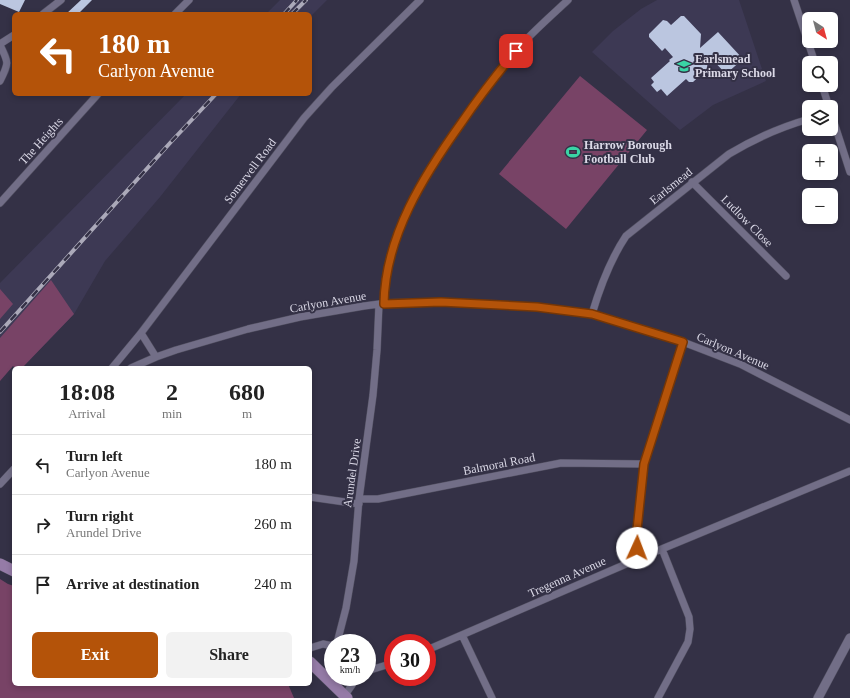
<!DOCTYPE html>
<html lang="en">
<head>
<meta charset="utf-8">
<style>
	:root { --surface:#fff; --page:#f2f2f2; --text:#222; --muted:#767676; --line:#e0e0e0; --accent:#b45309 }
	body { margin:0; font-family:"Times New Roman",serif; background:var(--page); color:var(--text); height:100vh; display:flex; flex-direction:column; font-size:15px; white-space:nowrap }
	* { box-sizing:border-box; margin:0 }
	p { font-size:13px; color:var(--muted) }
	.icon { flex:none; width:22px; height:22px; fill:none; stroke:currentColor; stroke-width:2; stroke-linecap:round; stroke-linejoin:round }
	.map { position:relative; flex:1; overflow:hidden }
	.details { position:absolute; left:12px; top:366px; width:300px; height:320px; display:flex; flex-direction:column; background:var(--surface); border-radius:6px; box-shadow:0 2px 6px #0003 }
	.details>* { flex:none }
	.guide { position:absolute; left:12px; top:12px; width:300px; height:84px; border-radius:6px; box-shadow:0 2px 6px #0003; background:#b45309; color:#fff; overflow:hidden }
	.needle { width:26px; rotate:144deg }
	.fabs { position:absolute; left:802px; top:12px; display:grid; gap:8px }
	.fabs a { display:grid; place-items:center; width:36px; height:36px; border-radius:6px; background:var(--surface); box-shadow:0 2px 6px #0003; font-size:20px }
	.speed { position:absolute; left:324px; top:634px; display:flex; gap:8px; font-size:20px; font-weight:700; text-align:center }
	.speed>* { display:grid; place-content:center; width:52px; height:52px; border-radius:50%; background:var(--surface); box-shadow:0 2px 6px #0003; line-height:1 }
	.speed small { font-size:10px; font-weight:400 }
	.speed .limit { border:6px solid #d22; background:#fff; color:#111 }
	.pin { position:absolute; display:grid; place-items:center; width:34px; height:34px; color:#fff; margin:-17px; border-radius:8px; box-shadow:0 2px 6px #0006 }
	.me { position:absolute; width:44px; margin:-22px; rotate:2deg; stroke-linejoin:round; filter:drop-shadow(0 0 3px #0008) }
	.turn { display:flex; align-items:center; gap:14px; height:84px; padding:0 20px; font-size:18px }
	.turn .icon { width:52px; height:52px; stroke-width:2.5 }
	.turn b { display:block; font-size:28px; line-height:34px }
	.eta { display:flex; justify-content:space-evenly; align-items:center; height:68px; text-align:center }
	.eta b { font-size:24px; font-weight:700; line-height:28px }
	.cta { display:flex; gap:8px; margin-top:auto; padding:8px 20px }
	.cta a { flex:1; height:46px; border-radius:6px; background:var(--accent); color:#fff; font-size:16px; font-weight:700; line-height:46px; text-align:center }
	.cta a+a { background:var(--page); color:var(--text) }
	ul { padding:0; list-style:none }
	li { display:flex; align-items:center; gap:12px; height:60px; padding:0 20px; border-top:1px solid var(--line) }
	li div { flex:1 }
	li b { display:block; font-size:15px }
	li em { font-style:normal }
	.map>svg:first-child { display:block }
	.built { fill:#3d3954 }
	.green { fill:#784366 }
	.building { fill:#bbc6e0 }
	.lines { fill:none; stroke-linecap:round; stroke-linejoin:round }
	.street-casing { stroke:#514f60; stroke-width:8 }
	.secondary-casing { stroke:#514f60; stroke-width:10 }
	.primary-casing { stroke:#514f60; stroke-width:12 }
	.street { stroke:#726e87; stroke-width:7 }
	.secondary { stroke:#726e87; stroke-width:9 }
	.primary { stroke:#957ba7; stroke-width:11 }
	.rail-casing { stroke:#aba9b9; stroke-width:4 }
	.rail { stroke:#343146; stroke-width:2.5; stroke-dasharray:8; stroke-linecap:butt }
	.route-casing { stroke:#753606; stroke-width:10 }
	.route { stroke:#b45309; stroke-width:7 }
	.labels { text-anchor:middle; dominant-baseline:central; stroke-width:4; stroke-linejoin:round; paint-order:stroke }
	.poi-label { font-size:12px; font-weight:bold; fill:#dbd9e7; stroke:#343146; text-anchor:start }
	.street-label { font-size:12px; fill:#dbd9e7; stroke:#343146 }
</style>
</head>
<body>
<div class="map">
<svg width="850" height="698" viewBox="0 0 850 698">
	<rect width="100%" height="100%" fill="#343146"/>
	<!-- built -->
	<path class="built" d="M 280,0 L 327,0 L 310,17 L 310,14 L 266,14 Z
		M 657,0 L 739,0 L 766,81 L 713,105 L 680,130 L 592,52 L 613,31 L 641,9 Z
		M 186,94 L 241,94 L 160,197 L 105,261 L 74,314 L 22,368 L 15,368 L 13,366 L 0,380 L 0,283 Z"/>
	<!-- green -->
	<path class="green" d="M 580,76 L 647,130 L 566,229 L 499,174 Z
		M 51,280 L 74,314 L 22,368 L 15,368 L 13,366 L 0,381 L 0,338 Z
		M 0,289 L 13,304 L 0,319 Z
		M 0,579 L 8,584 L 14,586 L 14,684 L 288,684 L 294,698 L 0,698 Z"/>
	<!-- building -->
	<path class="building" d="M 0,0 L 25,0 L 19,12 L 0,4 Z
		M 81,0 L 92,0 L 78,14 L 66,14 Z
		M 681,16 L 684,16 L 701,34 L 700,48 L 718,32 L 743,59 L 726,74 L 708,55 L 707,69 L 693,82 L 689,82 L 686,79 L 667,96 L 661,89 L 657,92 L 651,85 L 654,82 L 651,78 L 670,61 L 669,60 L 673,57 L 665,48 L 662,51 L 649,37 L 649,34 L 663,20 L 667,21 L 671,25 Z"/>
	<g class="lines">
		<defs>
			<path id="street" d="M 794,0 L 815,63
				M 43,14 L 61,0
				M 175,14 L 189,0
				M 0,44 L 14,35
				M 0,45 C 9,63 9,63 0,81
				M 822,85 L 829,107
				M 831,113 L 850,172
				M 692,182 L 786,276
				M 0,203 L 98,94
				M 384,304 C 384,234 426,172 465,118 C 483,92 501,66 522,44 C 537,28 553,14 568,0
				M 592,314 C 600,287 610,260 626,236 L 729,154 C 754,139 781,127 809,119
				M 141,333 L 156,357
				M 112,368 L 141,333 L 304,118 L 332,87 L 420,0
				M 131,368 L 156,357 L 176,350 L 248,329 L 300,317 L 364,306 L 387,303 L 441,302 L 537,307 L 592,314 L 683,342 L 740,364 L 850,420
				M 0,484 L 14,469
				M 310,497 L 359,504
				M 359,499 L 378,499 L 561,463 L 644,464
				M 640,558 L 637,548 L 636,539 L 644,464 L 683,342
				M 462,635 L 492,698
				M 337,643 L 346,608 L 354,561 L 359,499 L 373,395 L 377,350 L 379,304
				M 310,648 L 323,644 L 333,646
				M 427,650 L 640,558 L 850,471
				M 367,671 L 393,663
				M 345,695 L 352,685 L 353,677
				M 658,698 L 688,642 L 690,629 L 689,617 L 662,549"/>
			<path id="secondary" d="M 818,698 L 850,638"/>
			<path id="primary" d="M 0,564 L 14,571
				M 310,662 L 347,698"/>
		</defs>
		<!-- street casing -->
		<use href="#street" class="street-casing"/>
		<!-- secondary casing -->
		<use href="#secondary" class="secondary-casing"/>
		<!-- primary casing -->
		<use href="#primary" class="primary-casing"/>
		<!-- street -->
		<use href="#street" class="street"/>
		<!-- secondary -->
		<use href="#secondary" class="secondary"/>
		<!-- primary -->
		<use href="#primary" class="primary"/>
		<defs>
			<path id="rail" d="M 284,14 L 297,0
				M 292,14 L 306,0
				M 0,332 L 170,143 L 216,94"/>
		</defs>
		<!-- rail casing -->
		<use href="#rail" class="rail-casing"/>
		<!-- rail -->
		<use href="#rail" class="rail"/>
	</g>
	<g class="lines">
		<defs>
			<path id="route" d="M 516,51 C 497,74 479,97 462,122 C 424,175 385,236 384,304 L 441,302 L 537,307 L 592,314 L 683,342 L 644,464 L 636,539 L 637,548"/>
		</defs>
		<!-- route casing -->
		<use href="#route" class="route-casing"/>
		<!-- route -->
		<use href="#route" class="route"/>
	</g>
	<!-- icons -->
	<defs>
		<symbol id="school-bare" viewBox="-9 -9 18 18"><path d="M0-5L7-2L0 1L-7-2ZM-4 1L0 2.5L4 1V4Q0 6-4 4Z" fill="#3ad4a5" stroke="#343146" stroke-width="2.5" paint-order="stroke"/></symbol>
		<symbol id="stadium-bare" viewBox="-9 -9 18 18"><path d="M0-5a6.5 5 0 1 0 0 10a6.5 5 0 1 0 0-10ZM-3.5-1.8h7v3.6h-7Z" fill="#3ad4a5" stroke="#343146" stroke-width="2.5" paint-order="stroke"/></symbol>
	</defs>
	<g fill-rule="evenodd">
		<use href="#school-bare" x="674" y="56" width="20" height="20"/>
		<use href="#stadium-bare" x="563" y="142" width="20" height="20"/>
	</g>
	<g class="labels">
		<!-- poi labels -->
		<g class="poi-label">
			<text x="695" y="59">Earlsmead<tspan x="695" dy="14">Primary School</tspan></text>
			<text x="584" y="145">Harrow Borough<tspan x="584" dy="14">Football Club</tspan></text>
		</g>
		<!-- street labels -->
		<g class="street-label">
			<text transform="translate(41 141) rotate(-48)">The Heights</text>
			<text transform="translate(250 171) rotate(-53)">Somervell Road</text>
			<text transform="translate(671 186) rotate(-39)">Earlsmead</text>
			<text transform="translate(747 221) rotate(45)">Ludlow Close</text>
			<text transform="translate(328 302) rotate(-10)">Carlyon Avenue</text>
			<text transform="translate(733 351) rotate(23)">Carlyon Avenue</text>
			<text transform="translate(499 464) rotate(-11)">Balmoral Road</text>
			<text transform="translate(352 473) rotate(-82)">Arundel Drive</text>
			<text transform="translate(567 577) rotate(-24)">Tregenna Avenue</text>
		</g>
	</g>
</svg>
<div class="fabs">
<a><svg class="needle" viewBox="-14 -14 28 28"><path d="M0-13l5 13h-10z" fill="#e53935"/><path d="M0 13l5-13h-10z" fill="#767676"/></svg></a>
<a><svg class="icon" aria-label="search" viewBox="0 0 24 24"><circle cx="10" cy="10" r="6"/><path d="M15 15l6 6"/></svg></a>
<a><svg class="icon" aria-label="layers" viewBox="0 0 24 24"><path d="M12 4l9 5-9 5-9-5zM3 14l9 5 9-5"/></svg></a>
<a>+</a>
<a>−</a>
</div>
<div class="speed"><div>23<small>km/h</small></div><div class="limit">30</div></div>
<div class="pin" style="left:516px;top:51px;background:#d93025"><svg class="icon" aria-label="arrive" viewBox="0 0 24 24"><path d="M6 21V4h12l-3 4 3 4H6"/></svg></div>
<svg class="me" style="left:637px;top:548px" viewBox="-20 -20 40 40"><circle r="19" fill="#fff"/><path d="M0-13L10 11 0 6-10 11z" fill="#b45309"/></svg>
<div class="guide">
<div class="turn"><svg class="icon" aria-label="left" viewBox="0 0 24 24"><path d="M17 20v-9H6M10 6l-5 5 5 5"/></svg><div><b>180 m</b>Carlyon Avenue</div></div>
</div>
<section class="details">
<div class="eta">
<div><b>18:08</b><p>Arrival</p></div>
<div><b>2</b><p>min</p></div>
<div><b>680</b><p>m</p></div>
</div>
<ul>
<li><svg class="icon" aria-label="left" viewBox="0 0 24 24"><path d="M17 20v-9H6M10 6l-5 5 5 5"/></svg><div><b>Turn left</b><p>Carlyon Avenue</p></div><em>180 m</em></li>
<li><svg class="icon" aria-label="right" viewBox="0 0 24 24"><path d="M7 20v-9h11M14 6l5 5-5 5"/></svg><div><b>Turn right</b><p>Arundel Drive</p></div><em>260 m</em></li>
<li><svg class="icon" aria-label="arrive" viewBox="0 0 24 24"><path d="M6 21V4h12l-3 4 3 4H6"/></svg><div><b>Arrive at destination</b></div><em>240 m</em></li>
</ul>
<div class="cta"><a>Exit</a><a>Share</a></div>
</section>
</div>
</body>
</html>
